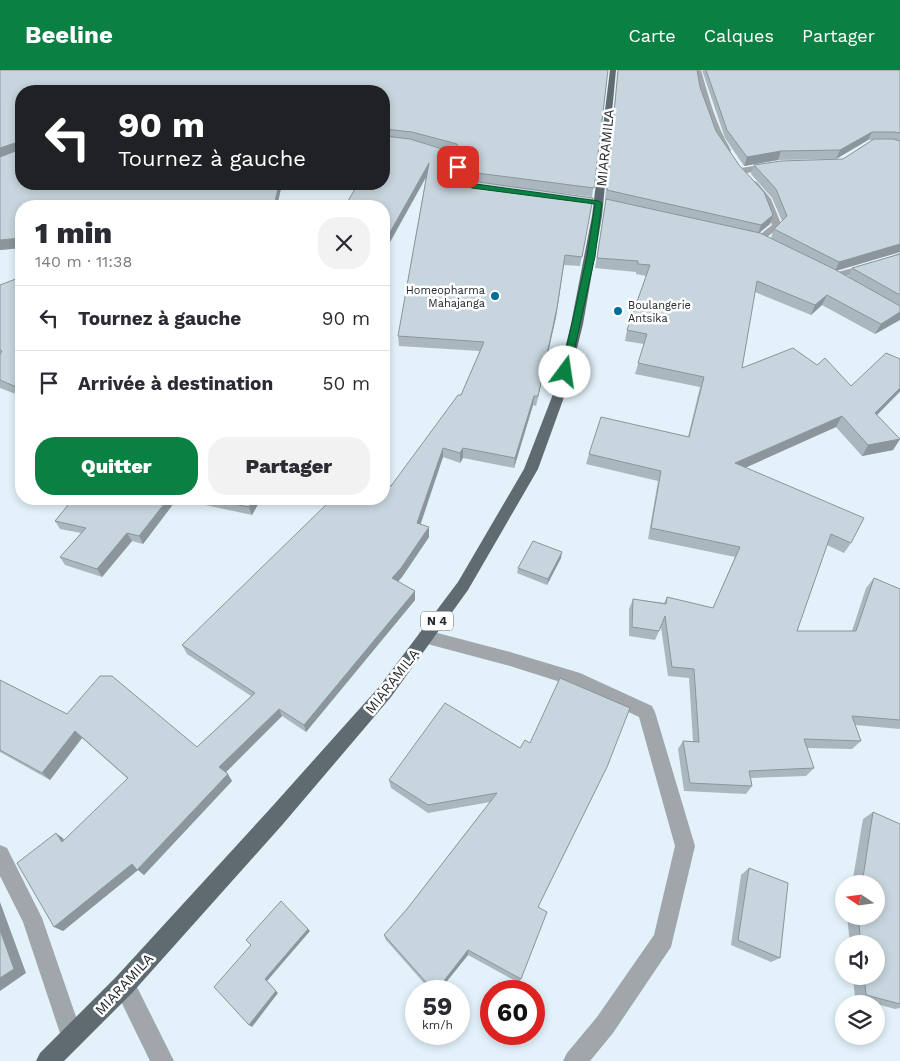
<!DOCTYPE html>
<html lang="fr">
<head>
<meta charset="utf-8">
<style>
	:root { --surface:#fff; --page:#f2f2f3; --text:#2b2b33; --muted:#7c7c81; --line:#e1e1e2; --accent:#0b8043 }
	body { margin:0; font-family:"Work Sans",sans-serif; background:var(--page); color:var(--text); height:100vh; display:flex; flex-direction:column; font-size:19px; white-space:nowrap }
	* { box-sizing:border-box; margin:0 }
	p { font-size:16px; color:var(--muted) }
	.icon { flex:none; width:28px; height:28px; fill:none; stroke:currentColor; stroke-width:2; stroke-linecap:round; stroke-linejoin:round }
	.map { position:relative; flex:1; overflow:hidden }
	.details { position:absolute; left:15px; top:130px; width:375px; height:305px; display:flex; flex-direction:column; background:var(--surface); border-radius:20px; box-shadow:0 2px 8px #0003 }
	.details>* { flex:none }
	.hud { position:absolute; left:15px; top:15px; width:375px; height:105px; border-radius:20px; box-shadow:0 2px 8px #0003; background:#202124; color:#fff; overflow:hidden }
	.needle { width:32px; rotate:283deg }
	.buttons { position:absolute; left:835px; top:805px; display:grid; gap:10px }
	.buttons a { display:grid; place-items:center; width:50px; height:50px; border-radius:50%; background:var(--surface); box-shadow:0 2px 8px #0003; font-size:25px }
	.speed { position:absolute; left:405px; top:910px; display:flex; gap:10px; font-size:25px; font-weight:700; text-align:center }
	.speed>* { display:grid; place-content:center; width:65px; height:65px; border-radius:50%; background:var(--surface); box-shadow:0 2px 8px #0003; line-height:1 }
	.speed small { font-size:12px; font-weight:400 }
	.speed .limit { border:8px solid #d22; background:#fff; color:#111 }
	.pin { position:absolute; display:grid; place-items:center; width:42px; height:42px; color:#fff; margin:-21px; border-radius:10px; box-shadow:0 2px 8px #0006 }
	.me { position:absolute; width:55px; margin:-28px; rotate:14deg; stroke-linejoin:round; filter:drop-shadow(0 0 4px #0008) }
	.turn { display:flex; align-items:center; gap:18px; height:105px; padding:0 20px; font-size:22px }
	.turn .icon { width:65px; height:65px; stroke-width:2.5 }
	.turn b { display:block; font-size:35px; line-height:42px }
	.round { display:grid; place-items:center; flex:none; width:52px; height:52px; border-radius:20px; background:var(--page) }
	.head { display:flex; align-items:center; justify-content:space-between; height:85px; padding:0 20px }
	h1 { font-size:30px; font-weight:800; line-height:38px }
	.button { display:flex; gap:10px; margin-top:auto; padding:10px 20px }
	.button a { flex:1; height:58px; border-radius:20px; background:var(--accent); color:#fff; font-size:20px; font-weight:800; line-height:58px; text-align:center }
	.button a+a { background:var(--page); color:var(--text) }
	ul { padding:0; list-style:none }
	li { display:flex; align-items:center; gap:15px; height:65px; padding:0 20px; border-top:1px solid var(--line) }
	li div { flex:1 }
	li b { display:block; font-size:19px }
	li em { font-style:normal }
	header { display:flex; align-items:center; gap:30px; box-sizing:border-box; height:70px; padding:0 25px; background:var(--accent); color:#fff }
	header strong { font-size:24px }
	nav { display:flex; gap:28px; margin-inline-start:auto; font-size:18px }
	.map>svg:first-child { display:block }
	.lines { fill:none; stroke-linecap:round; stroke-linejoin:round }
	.street { fill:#a0a6aa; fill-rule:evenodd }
	.primary { fill:#606b71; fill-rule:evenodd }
	.wall { fill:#abb7bf; fill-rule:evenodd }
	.shaded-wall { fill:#8b959b }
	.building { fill:#c7d5de; stroke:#8b959b }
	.route { fill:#0b8043; stroke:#07532c }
	.poi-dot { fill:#006d99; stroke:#fff; stroke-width:2 }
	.labels { text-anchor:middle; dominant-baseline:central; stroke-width:5; stroke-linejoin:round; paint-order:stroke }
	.far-poi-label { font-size:11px; fill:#23282c; stroke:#fff; text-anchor:end }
	.shield { fill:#fff; stroke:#65686b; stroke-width:1 }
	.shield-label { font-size:12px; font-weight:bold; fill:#23282c }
	.street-label { font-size:14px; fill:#23282c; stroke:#fff }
</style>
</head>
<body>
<header>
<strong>Beeline</strong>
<nav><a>Carte</a><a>Calques</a><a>Partager</a></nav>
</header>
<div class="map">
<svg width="900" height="991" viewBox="0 0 900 991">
	<rect width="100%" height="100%" fill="#e2f1fa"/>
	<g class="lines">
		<!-- street -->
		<path class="street" d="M 695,0 L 701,0 C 709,28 716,55 731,80 L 730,82 L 724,82 L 709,52 Z
			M 429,78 L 456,84 L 466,107 L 478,114 L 478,118 C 461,120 455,100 450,88 L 429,82 Z
			M 772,93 L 775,94 L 775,98 L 741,104 L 737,101 L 741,98 Z
			M 754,111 L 757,112 L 771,129 L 782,156 L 760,172 L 757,171 L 757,167 L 772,155 L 763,130 L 750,114 Z
			M 900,183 L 900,190 L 884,196 L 834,209 L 829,206 L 830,204 L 876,192 Z
			M 426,560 L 510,582 L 580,603 L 652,636 L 655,642 L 695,776 L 671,877 L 613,963 L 590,991 L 563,991 L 567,983 L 597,947 L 654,865 L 675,776 L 639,647 L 576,617 L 510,596 L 420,572 L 418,567 L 420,562 Z
			M 0,775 L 7,778 L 42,848 L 83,967 L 80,975 L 72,978 L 64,975 L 23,852 L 0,806 Z
			M 124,904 L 132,907 L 174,991 L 150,991 L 113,915 L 116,907 Z"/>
		<!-- primary -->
		<path class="primary" d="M 610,0 L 616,0 L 602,146 L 583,254 L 567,319 L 538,399 L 468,520 L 391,627 L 283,754 L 132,923 L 64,991 L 36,991 L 40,983 L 116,907 L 269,740 L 379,617 L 458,512 L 524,399 L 555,319 L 571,254 L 592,146 Z"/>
	</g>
	<!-- wall -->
	<path class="wall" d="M 0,0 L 608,0 L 592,127 L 539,120 L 593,128 L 580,196 L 564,195 L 556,247 L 536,336 L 533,335 L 514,398 L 463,388 L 460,393 L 443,387 L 420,454 L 429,467 L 402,507 L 398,512 L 415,521 L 415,530 L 306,662 L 282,646 L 225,703 L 232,711 L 144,805 L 138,800 L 63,861 L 65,769 L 128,709 L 82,668 L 50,710 L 0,682 L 0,610 L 67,644 L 197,677 L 251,626 L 187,584 L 182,575 L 391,416 L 461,325 L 480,281 L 399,276 L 398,266 L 426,107 L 384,114 L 384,21 L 21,114 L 282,114 L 277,136 L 21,136 L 21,178 L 0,180 ZM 423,73 L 456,82 L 468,106 L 476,112 L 471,111 L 457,102 Z
		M 618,0 L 697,0 L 700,17 L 716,61 L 773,145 L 770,154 L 759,162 L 771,168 L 774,159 L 782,151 L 772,128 L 751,104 L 754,95 L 843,89 L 873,70 L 868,70 L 836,89 L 778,90 L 744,96 L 725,68 L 702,0 L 900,0 L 900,182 L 836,201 L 848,207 L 852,198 L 900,184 L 900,249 L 875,264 L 822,235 L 811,245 L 755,222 L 742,298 L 817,295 L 851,316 L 900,289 L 900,322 L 877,345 L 900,369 L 893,380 L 862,386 L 836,357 L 745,398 L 851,473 L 844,483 L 827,475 L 797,561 L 852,561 L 866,518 L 874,508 L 900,519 L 900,659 L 855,655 L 861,671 L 852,679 L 807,678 L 814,698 L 806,706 L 751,708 L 752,716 L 746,724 L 684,721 L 678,679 L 683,671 L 693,671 L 689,608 L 668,606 L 661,557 L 655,570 L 629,566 L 629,539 L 633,529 L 664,533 L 667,527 L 713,538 L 735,487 L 648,469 L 658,411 L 586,394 L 589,384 L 688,367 L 700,317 L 635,304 L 644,274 L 625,271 L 627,260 L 646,206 L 636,204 L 636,202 L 595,198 L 606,130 L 605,130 Z
		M 21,207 L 21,326 L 0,318 L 0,215 Z
		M 73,429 L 261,429 L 252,445 L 177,429 L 143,474 L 132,471 L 102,507 L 65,495 L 60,487 L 81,463 L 60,459 L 55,451 Z
		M 561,488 L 547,515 L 517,503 L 518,498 Z
		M 530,673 L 603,705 L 538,837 L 521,909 L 519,913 L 468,885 L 439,921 L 431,921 L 386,870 L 384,865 L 407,839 L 490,732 L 428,743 L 391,718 L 389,710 L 520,678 Z
		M 873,742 L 900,934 L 900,938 L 895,939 L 855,928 L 853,906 L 876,906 L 876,874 L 850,874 L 847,846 L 876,846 L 876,814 L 852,814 L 863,749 Z
		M 749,798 L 780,888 L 771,892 L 731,875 L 741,805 Z"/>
	<!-- shaded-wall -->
	<path class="shaded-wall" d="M 872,62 L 868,70 L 836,89 L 840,80 Z
		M 18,72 L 21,79 L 0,88 L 0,78 Z
		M 781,81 L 778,90 L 744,96 L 747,87 Z
		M 429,93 L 429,102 L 384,183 L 384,173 Z
		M 279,114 L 282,114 L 277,136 L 274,136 Z
		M 773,145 L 770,154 L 758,164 L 761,155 Z
		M 21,168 L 21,178 L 0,180 L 0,170 Z
		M 900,174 L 900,182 L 835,201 L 839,192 Z
		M 565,185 L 556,247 L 536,336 L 538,326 Z
		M 827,225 L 822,235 L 811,245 L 815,235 Z
		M 900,242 L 900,250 L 875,264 L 881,254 Z
		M 900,318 L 900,321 L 869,353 L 875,343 Z
		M 534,326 L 533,335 L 514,398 L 515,388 Z
		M 842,346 L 836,357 L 731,404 L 735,393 Z
		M 900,369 L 893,380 L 862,386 L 868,375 Z
		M 443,378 L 443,387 L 418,462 L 417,453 Z
		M 463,378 L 463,388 L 460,393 L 460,383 Z
		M 168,429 L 177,429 L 143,474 L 139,466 Z
		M 254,429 L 261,429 L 252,445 L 249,437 Z
		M 429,457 L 429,467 L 402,507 L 393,517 L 392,508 Z
		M 127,463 L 132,471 L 102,507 L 97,499 Z
		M 562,482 L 561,488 L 547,515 L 548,509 Z
		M 415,521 L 415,530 L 306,662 L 304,655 Z
		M 279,639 L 282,646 L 224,704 L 219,697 Z
		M 75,661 L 82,668 L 50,710 L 42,703 Z
		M 228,704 L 232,711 L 144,805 L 138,800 L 63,861 L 54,857 Z
		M 56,763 L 64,769 L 62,772 Z
		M 0,832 L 26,903 L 0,921 Z
		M 308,859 L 310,861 L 267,911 L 278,923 L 252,957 L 249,955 L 265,909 Z
		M 468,880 L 468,885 L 439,921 L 436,921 Z"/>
	<!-- building -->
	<path class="building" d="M 0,0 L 608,0 L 594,118 L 477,103 L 468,97 L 457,74 L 412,62 L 384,59 L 384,21 L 21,21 L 21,114 L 279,114 L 274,136 L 21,136 L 21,168 L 0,170 L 0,87 L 18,80 L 18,72 L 0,78 Z
		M 618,0 L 697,0 L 700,17 L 716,61 L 739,95 L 764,122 L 773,145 L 761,155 L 607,120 Z
		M 706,0 L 900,0 L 900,63 L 894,62 L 872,62 L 840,80 L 781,81 L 747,87 L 727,60 Z
		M 384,66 L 410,69 L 449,81 L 457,102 L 471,111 L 593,128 L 582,187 L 565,185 L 557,238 L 538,326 L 534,326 L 515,388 L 463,378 L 460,383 L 443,378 L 417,453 L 429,457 L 401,498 L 392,508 L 415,521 L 304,655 L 279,639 L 219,697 L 228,704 L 137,800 L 132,794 L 54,857 L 17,793 L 56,763 L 62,772 L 128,708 L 75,661 L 42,703 L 0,680 L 0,610 L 67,644 L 100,606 L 112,606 L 197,677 L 255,623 L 182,575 L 332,429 L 384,429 L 384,414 L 391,416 L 458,325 L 461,325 L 484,272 L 398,266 L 429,93 L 384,173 L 384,136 L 345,136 L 358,114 L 384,114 Z
		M 874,69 L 893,69 L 900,71 L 900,174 L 839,192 L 774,159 L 787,146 L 776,119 L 754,95 L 781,91 L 843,89 Z
		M 606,129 L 760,163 L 834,199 L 900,236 L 900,242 L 881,254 L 827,225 L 815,235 L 757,211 L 742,298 L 793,278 L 817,295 L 825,288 L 851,316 L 886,283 L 900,289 L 900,318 L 875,343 L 900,369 L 868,375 L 842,346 L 735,393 L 864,448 L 851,473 L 831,464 L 797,561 L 856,561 L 874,508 L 900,519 L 900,650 L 852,646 L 861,671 L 804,669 L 814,698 L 749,701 L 752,716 L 690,713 L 683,671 L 699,672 L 694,599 L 672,597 L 665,546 L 659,561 L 632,557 L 633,529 L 666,534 L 667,527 L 713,538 L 740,477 L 651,458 L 661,401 L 589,384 L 601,347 L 689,367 L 704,307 L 638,293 L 647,264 L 627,260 L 650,195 L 638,194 L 638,191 L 597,188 Z
		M 900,184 L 900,225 L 852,198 Z
		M 21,207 L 21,319 L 0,310 L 0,285 L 2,281 L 0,280 L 0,215 Z
		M 73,429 L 168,429 L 139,466 L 127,463 L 97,499 L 60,487 L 86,458 L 55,451 Z
		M 209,429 L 254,429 L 249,437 Z
		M 533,471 L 562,482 L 548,509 L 518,498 Z
		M 560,608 L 630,638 L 607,697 L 538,837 L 547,842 L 521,909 L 468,880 L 436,921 L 434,921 L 384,865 L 407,839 L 497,723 L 428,735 L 389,710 L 445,633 L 520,678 L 525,670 L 530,673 Z
		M 873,742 L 900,754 L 900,934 L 866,925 L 864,906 L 876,906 L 876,874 L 861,874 L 858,846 L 876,846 L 876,814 L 862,814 Z
		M 749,798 L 788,813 L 780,888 L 738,870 Z
		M 281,831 L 308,859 L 265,909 L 276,921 L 249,955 L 214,917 L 251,875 L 246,870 Z
		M 0,860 L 14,899 L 0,908 Z"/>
	<!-- route -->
	<path class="route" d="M 455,96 L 460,96 L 465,107 L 476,114 L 599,131 L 602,133 L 595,186 L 569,304 L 562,304 L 561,302 L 587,186 L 595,134 L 472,118 L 459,110 Z"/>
	<!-- markers -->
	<g class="poi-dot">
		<circle cx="495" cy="226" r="5"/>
		<circle cx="618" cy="241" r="5"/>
	</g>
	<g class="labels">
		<!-- far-poi labels -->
		<g class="far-poi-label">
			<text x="485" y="220">Homeopharma<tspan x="485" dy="13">Mahajanga</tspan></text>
			<text x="628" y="235" text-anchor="start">Boulangerie<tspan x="628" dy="13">Antsika</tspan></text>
		</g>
		<!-- shield labels -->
		<rect class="shield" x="421" y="541.5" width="32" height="19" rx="4"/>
		<g class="shield-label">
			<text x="437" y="551">N 4</text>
		</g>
		<!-- street labels -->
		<g class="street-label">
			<text transform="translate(605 78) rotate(-84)">MIARAMILA</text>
			<text transform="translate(392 611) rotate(-52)">MIARAMILA</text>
			<text transform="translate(124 914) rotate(-47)">MIARAMILA</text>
		</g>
	</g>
</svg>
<div class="buttons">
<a><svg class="needle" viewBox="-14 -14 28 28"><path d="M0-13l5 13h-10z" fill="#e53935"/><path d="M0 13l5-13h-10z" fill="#7c7c81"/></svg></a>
<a><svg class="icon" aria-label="sound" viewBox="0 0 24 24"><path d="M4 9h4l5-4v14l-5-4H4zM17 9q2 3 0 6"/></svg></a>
<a><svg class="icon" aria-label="layers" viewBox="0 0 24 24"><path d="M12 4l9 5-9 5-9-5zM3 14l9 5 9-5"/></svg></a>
</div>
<div class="speed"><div>59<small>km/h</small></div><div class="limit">60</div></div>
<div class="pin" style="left:458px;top:97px;background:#d93025"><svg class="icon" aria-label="arrive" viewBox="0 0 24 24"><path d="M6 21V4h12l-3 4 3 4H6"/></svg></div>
<svg class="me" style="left:565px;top:302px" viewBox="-20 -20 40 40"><circle r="19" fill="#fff"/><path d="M0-13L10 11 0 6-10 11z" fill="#0b8043"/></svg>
<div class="hud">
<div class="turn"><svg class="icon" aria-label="left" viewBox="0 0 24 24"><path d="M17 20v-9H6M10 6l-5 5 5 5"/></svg><div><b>90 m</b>Tournez à gauche</div></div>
</div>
<section class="details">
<div class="head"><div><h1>1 min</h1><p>140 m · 11:38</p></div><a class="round"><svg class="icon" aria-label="close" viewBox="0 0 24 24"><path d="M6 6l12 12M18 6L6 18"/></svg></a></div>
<ul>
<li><svg class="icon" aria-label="left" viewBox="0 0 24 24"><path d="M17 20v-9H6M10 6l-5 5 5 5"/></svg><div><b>Tournez à gauche</b></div><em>90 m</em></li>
<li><svg class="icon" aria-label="arrive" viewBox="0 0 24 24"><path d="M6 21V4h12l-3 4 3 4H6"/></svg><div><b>Arrivée à destination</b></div><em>50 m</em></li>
</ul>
<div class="button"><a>Quitter</a><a>Partager</a></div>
</section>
</div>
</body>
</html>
